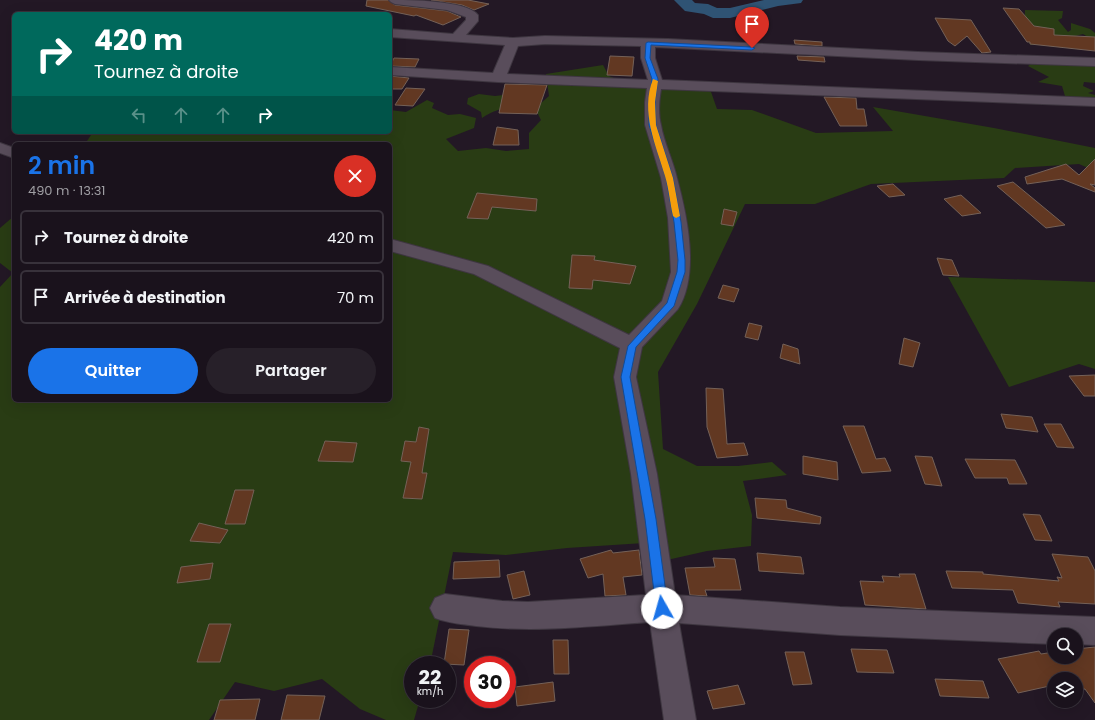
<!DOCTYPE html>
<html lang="fr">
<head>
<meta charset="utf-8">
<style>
	:root { --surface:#1a121c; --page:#272029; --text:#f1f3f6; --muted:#9f9ea3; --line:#38323b; --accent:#1a73e8 }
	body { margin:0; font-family:Poppins,sans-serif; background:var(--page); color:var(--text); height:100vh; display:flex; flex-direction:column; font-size:15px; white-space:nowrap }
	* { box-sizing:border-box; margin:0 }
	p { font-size:13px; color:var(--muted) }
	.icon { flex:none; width:22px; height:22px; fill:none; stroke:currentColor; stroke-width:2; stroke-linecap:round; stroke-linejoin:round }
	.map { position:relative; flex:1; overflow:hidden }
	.sheet { position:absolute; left:12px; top:142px; width:380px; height:260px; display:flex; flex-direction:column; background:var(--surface); border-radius:6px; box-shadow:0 4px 16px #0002,0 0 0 1px var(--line) }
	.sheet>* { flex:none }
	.banner { position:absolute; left:12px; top:12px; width:380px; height:122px; border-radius:6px; box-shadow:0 4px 16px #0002,0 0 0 1px var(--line); background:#00695c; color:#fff; overflow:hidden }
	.tools { position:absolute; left:1047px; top:628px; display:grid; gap:8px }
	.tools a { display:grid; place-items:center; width:36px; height:36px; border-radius:50%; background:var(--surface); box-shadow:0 4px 16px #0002,0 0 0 1px var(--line); font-size:20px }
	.speed { position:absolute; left:404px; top:656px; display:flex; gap:8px; font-size:20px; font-weight:700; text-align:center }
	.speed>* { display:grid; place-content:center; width:52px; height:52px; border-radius:50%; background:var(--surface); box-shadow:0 4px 16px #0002,0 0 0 1px var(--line); line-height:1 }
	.speed small { font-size:10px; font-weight:400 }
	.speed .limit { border:6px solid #d22; background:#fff; color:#111 }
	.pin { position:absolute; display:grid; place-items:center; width:34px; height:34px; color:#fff; margin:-41px -17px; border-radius:50% 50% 50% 0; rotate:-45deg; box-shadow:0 0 4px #0007 }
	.pin .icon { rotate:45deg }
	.me { position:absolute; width:44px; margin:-22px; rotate:353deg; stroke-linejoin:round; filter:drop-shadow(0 0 3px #0008) }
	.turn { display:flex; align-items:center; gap:14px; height:84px; padding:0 16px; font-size:18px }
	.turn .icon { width:52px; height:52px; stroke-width:2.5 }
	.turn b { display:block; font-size:28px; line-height:34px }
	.lanes { display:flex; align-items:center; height:38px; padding:0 16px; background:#0003; justify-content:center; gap:20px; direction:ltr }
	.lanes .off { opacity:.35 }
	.round { display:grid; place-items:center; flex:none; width:42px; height:42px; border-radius:21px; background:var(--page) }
	.headline { display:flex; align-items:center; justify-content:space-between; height:68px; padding:0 16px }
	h1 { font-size:24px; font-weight:600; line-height:30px; color:var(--accent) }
	.cta { display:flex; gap:8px; margin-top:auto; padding:8px 16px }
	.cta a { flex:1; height:46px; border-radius:24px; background:var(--accent); color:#fff; font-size:16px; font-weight:600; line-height:46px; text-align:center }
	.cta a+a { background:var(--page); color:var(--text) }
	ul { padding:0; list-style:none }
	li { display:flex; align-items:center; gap:12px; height:54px; margin:0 8px 6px; padding:0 8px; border:2px solid var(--line); border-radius:6px }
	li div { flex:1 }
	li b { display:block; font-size:15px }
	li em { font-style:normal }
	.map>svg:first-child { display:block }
	.green { fill:#293c14 }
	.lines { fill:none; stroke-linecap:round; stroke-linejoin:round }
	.river { fill:#2f5374; fill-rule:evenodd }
	.building { fill:#623822; stroke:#746158 }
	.minor-casing { stroke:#3e3640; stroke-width:2 }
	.minor { fill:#594d5b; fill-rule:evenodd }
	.route { fill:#1a73e8; stroke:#114b97 }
	.slow { fill:#f59e0b }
</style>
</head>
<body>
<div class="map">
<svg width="1095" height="720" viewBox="0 0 1095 720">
	<rect width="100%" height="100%" fill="#231825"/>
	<!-- green -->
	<path class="green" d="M 1025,10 L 1063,11 L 1062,18 L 1058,20 L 1068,32 L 1071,30 L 1071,23 L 1090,29 L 1095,33 L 1095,37 L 1088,37 L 1083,34 L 1046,44 L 1031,45 L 1024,36 Z
		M 1034,62 L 1095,64 L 1095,83 L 1084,82 L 1083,86 L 1094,91 L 1088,93 L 1095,95 L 1095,101 L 1077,100 L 1065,96 L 1062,86 L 1038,82 L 1049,77 L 1028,66 Z
		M 603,65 L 609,76 L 631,85 L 710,89 L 717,109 L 752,110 L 816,133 L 893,131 L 873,107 L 994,128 L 1095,148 L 1095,171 L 1079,164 L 1015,168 L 1004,178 L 871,184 L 815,204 L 745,204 L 697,304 L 658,372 L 663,449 L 697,466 L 738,466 L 772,462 L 787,475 L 743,481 L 752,515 L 751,546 L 707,551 L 667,560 L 644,543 L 567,548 L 506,555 L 453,552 L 430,665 L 413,665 L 413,699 L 420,699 L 414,720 L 386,720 L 360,709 L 322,679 L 274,691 L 235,682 L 209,720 L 0,720 L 0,287 L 13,273 L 0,263 L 0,228 L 14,216 L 14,400 L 390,400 L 390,144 L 85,144 L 93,132 L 390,132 L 390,110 L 406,112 L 427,100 L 434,103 L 432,108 L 448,115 L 460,114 L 476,118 L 474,128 L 446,139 L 458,151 L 486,148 L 506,151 L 529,149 L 529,133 L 541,120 L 536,110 C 514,107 502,105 482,118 L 481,112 L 467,104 L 468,98 L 479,94 L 495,96 L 520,93 L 523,100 L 541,103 L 549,96 L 546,74 Z
		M 948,277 L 1095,282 L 1095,369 L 1079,364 L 1009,387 Z"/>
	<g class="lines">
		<!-- river -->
		<path class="river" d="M 674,0 L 692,0 L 695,3 L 708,4 L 717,8 L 730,8 L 764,0 L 803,0 L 801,3 L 778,6 L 730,18 L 713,18 L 704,14 L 685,11 Z"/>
	</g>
	<!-- building -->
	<path class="building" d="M 367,0 L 388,0 L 395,5 L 447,11 L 461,17 L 443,25 L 416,15 L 414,16 L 366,6 Z
		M 431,0 L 468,0 L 489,4 L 474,10 L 462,5 Z
		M 1003,8 L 1019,9 L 1034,26 L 1054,29 L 1054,35 L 1095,37 L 1095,51 L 1030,44 L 1030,42 L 1027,42 Z
		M 935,18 L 971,20 L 991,52 L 982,53 L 967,36 L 955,46 L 948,41 Z
		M 794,40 L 822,42 L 822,46 L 795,44 Z
		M 610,56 L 634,57 L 632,76 L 607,75 Z
		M 797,56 L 824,57 L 825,62 L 798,60 Z
		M 394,58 L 419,59 L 415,67 L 390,66 Z
		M 390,76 L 409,78 L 402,89 L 390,89 Z
		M 505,84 L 547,85 L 537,114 L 499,113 Z
		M 406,88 L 425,89 L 413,106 L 395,105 Z
		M 824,97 L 856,98 L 857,109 L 864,109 L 867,126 L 840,126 Z
		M 497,127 L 518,130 L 519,145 L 493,145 Z
		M 1095,159 L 1095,185 L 1090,184 L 1095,188 L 1095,192 L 1062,179 L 1027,184 L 1025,177 L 1066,164 L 1079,175 Z
		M 1013,182 L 1065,225 L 1046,228 L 997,186 Z
		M 893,184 L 905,195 L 889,197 L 877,186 Z
		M 477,193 L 537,199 L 536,211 L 492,207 L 488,219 L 467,218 Z
		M 961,195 L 981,213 L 962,216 L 944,199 Z
		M 724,209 L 737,212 L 733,226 L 721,224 Z
		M 572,255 L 595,256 L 594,260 L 636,266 L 630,284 L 593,280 L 592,289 L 569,288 Z
		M 937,258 L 952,260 L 959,276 L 943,275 Z
		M 723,285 L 739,289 L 734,302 L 718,298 Z
		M 749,323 L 762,326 L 758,340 L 745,337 Z
		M 904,338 L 920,343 L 913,367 L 899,364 Z
		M 783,344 L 798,349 L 800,364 L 780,358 Z
		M 1095,375 L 1095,396 L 1084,396 L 1069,376 Z
		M 706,388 L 723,389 L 727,444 L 744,443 L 748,455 L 717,458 L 707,427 Z
		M 1001,414 L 1032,417 L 1038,432 L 1006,428 Z
		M 1044,424 L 1061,424 L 1074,448 L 1057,447 Z
		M 843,426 L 864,426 L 876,459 L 885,458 L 891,471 L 862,473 Z
		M 419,427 L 429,429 L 422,473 L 427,473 L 422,499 L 403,498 L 411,462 L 401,461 L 405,441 L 416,442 Z
		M 325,441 L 357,443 L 353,462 L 318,461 Z
		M 803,456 L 837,462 L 838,480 L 803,474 Z
		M 915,456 L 932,457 L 942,486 L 925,484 Z
		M 965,459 L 1015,460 L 1027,484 L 1009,484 L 1007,478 L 975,478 Z
		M 235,490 L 254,490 L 245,524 L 225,524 Z
		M 755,498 L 786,500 L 787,508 L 821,517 L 820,524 L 757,518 Z
		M 1023,514 L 1040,515 L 1052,541 L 1035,540 Z
		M 199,523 L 228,530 L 220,543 L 190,541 Z
		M 611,550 L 613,553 L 639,550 L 642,575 L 623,577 L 626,595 L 605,596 L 603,574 L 588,578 L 580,559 Z
		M 757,553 L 801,557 L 804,574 L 759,571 Z
		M 1052,554 L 1088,557 L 1095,571 L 1095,604 L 1058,602 L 1060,607 L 1018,603 L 1013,590 L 952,588 L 946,571 L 983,572 L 983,574 L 1059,581 L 1057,577 L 1062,578 Z
		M 713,558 L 735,559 L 741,590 L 705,590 L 707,596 L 690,595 L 685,568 L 715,567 Z
		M 499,560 L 500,577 L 453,579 L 454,562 Z
		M 213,563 L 210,579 L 177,583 L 181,567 Z
		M 524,571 L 530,595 L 513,599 L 507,575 Z
		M 899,574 L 915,574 L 926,609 L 865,605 L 860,581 L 884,582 L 882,576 L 900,577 Z
		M 209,624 L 231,624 L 220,662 L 197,662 Z
		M 449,629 L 469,630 L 464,665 L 444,664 Z
		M 553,640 L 568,640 L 569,674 L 554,674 Z
		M 1095,647 L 1095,703 L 1085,689 L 1076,690 L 1076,679 L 1054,679 L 1054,685 L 1018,693 L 998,659 L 1039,651 L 1041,654 L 1054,652 L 1054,657 L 1076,657 L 1076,649 Z
		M 851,649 L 887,650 L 894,673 L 857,672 Z
		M 785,652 L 804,652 L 812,684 L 793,685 Z
		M 935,679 L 983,681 L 989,698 L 940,696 Z
		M 553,682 L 555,701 L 517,706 L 515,687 Z
		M 738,685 L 745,704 L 713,709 L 707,691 Z
		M 287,695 L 325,696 L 319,720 L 281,720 Z
		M 260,699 L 255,720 L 214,720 L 220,700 Z"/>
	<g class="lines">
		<defs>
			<path id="minor" d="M 389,0 C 408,0 466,0 478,15 L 478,21 L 466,35 L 513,38 L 545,36 L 668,39 L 918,52 L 1095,58 L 1095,66 L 918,60 L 655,47 L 655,58 L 662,80 L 1095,98 L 1095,106 L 661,89 C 659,101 658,114 661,125 C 664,143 673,160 677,178 C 687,215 700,274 678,309 L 642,347 L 636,377 L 657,474 L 675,595 L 840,607 L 1095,617 L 1095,645 L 1076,644 L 1076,635 L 1054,635 L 1054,644 L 840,635 L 679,623 L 696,720 L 664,720 L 650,622 C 592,626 534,633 476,626 C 462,624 448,623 435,618 L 430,608 L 435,598 L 445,594 L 502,601 L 528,602 L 646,595 L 631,474 L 614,377 L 620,348 L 474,274 L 390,251 L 390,239 L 488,266 L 629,335 L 662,301 L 671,272 L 668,218 L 661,178 L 645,125 L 645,102 L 647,88 L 498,82 L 390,75 L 390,67 L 493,73 L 505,45 L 390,37 L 390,29 L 453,34 L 466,20 L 466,17 L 447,10 L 395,4 L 391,2 ZM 545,44 L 641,46 L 641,58 L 648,80 L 507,74 L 518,46 Z
				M 0,143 L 14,148 L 14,158 L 0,153 Z"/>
		</defs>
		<!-- minor casing -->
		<use href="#minor" class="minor-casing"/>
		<!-- minor -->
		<use href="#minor" class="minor"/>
	</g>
	<!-- route -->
	<path class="route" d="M 648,42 L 752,47 L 755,48 L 752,50 L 651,45 L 650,58 L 658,79 L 655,102 L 656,125 L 673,178 L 681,222 L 685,260 L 685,272 L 674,306 L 636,347 L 630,377 L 656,519 L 668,608 L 666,612 L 662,614 L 658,612 L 656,608 L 645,519 L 621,377 L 628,346 L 667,303 L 677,272 L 678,260 L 674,222 L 666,178 L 649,125 L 649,102 L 652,79 L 645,58 L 646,43 Z"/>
	<!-- slow -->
	<path class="slow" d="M 653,79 L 658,81 L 655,102 L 656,125 L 673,178 L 680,216 L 676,218 L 673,216 C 670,203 669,189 665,176 C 656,145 640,112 653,79 Z"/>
</svg>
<div class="tools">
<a><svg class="icon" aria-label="search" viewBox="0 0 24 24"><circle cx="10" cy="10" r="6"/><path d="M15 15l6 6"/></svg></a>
<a><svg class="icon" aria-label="layers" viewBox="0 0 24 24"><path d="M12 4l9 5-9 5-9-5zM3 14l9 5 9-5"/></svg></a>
</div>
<div class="speed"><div>22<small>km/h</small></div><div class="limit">30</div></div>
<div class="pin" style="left:752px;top:48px;background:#d93025"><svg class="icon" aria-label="arrive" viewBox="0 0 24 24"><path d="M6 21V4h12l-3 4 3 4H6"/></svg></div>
<svg class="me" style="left:662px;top:608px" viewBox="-20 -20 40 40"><circle r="19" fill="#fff"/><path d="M0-13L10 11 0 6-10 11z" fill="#1a73e8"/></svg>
<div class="banner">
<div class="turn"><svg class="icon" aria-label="right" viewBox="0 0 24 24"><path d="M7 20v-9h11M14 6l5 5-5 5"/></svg><div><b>420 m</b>Tournez à droite</div></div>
<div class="lanes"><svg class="icon off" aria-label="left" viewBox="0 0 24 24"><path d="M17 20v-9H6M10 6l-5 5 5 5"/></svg><svg class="icon off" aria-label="ahead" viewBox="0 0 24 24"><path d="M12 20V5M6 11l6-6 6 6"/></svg><svg class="icon off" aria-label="ahead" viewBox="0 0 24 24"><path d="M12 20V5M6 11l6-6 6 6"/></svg><svg class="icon" aria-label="right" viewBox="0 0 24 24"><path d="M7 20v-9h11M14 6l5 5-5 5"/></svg></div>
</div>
<section class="sheet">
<div class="headline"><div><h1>2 min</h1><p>490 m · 13:31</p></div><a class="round" style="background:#d93025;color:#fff"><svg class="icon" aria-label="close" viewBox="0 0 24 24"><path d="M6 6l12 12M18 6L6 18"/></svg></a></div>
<ul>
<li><svg class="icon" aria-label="right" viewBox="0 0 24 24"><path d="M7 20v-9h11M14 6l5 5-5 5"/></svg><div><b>Tournez à droite</b></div><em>420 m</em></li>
<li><svg class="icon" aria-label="arrive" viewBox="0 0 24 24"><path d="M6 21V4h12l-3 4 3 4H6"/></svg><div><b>Arrivée à destination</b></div><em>70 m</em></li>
</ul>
<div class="cta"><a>Quitter</a><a>Partager</a></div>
</section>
</div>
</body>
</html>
